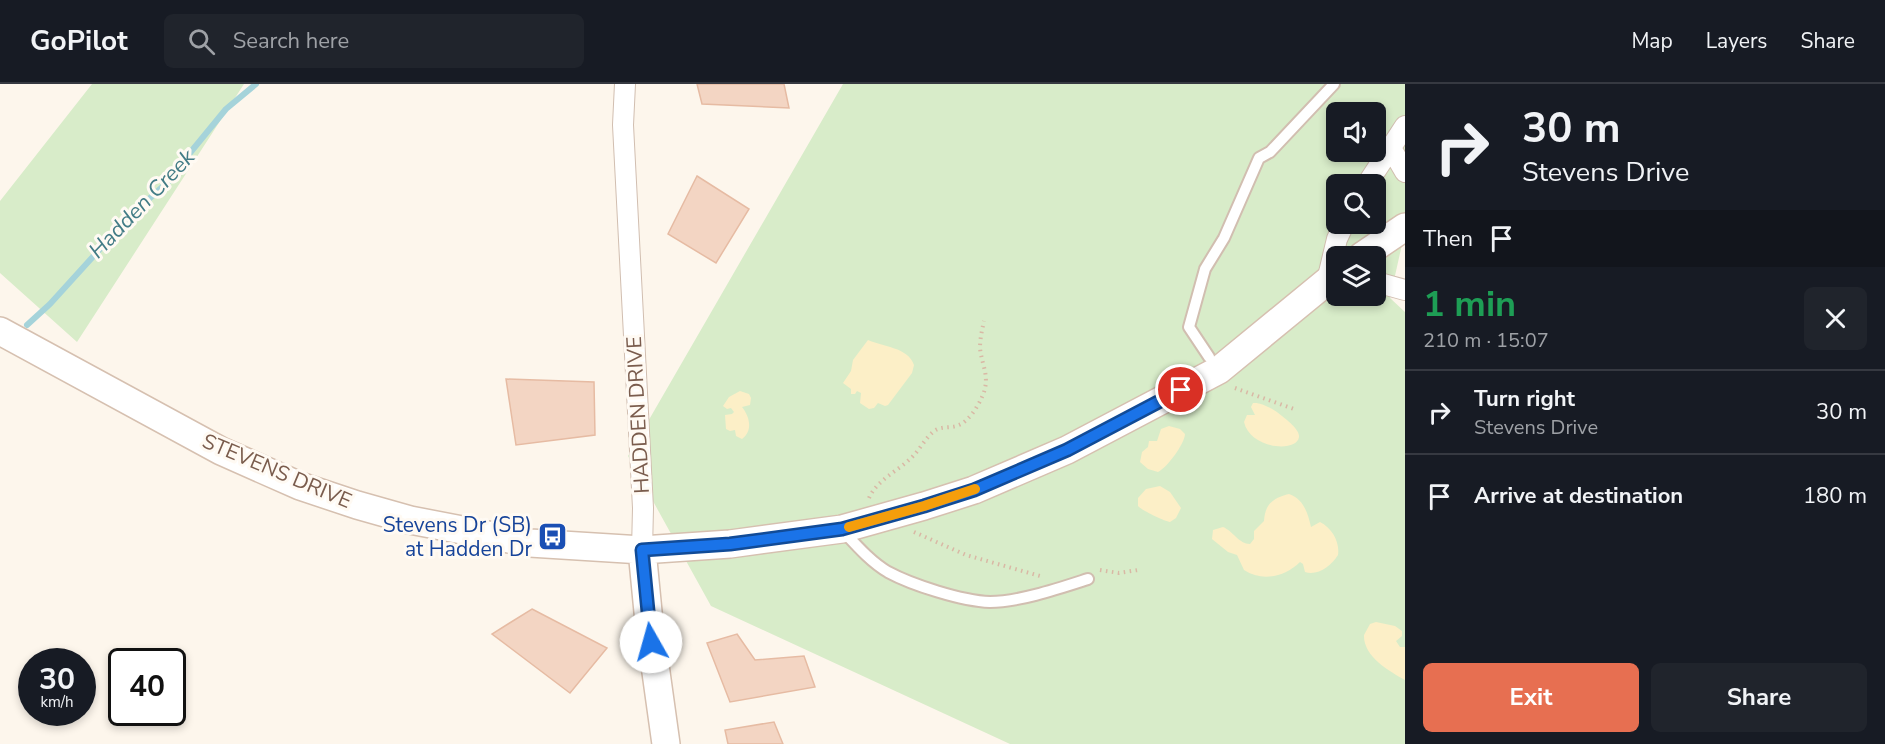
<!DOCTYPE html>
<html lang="en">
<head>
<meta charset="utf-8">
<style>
	:root { --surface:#171b24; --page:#20242c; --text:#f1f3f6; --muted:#9ea1a6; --line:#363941; --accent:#e76f51 }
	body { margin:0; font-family:"Nunito Sans",sans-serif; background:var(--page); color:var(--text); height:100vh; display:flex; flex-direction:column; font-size:22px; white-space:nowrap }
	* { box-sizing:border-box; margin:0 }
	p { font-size:20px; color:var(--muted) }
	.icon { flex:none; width:33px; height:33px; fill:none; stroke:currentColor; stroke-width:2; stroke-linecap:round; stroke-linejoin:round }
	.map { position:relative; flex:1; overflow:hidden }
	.details { display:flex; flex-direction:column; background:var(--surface); width:480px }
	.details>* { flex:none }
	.hud { background:#171b24; color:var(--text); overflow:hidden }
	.fabs { position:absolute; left:1326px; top:18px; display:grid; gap:12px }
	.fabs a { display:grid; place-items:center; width:60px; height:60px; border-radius:9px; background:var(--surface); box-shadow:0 3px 9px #0003; font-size:30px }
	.speed { position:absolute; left:18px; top:564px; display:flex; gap:12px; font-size:30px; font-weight:700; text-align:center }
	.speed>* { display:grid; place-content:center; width:78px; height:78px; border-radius:50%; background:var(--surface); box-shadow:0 3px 9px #0003; line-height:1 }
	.speed small { font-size:15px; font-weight:400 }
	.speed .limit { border:3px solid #111; border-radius:9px; background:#fff; color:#111 }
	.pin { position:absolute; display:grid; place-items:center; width:51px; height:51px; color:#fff; margin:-26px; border:3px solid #fff; border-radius:50%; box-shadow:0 2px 6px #0007 }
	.me { position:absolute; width:66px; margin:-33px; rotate:353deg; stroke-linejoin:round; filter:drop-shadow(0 0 4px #0008) }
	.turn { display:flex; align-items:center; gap:21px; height:126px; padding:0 18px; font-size:27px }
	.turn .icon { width:78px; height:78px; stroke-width:2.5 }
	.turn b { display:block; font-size:42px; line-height:51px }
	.then { display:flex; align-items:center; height:57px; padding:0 18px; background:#0003; gap:12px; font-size:22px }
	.round { display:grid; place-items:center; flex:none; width:63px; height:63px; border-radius:9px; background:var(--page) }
	.head { display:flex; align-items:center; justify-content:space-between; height:102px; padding:0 18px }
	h1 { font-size:36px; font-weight:700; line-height:45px; color:#1e9e55 }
	.action { display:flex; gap:12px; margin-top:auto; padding:12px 18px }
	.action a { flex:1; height:69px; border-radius:9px; background:var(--accent); color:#fff; font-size:24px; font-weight:700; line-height:69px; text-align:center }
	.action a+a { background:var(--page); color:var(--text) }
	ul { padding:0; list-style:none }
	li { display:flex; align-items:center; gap:18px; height:84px; padding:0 18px; border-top:2px solid var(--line) }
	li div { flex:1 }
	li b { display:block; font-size:22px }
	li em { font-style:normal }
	header { display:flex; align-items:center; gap:36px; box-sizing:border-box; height:84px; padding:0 30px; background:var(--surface); border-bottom:2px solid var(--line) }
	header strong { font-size:28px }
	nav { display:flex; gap:33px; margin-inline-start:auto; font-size:21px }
	.search { width:420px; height:54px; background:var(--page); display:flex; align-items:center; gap:15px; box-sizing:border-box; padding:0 21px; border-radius:9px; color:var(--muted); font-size:22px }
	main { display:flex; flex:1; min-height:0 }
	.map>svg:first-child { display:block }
	.green { fill:#d8ecc9; fill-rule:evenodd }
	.sand { fill:#fcefc7 }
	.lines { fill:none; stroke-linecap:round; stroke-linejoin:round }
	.stream { stroke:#a5d3da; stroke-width:6 }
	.building { fill:#f3d5c3; stroke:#e6bba3; stroke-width:1.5 }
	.lane-casing { stroke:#d1beb0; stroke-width:14 }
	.street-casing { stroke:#d1beb0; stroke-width:22 }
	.secondary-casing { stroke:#d6c0b0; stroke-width:30 }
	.path { stroke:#d9b8a5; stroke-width:4; stroke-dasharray:1.5 4.5; stroke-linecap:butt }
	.lane { stroke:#fff; stroke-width:10 }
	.street { stroke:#fff; stroke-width:20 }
	.secondary { stroke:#fff; stroke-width:27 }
	.route-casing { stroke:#114b97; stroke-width:15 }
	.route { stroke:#1a73e8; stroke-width:10 }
	.slow { stroke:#f59e0b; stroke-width:10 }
	.labels { text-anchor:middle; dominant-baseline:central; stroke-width:6; stroke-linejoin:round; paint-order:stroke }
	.street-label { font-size:21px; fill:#7a5c4d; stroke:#fffaf3 }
	.transit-label { font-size:21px; fill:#164399; stroke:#fffaf3; text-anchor:end }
	.water-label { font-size:22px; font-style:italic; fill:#437c86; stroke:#fffaf3 }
</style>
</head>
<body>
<header>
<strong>GoPilot</strong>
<div class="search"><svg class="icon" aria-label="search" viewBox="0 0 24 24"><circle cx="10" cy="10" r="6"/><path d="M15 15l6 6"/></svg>Search here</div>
<nav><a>Map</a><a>Layers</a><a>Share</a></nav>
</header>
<main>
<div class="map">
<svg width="1405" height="660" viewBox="0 0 1405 660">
	<rect width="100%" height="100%" fill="#fdf6ec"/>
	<!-- green -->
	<path class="green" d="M 92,0 L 244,0 L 77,258 L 0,189 L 0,117 Z
		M 843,0 L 1405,0 L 1405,147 L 1390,214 L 1405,228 L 1405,660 L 1010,660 L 711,522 L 628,372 ZM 1336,28 L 1376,28 L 1376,68 L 1336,68 ZM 1336,100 L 1376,100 L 1376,140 L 1336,140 ZM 1336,172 L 1376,172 L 1376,212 L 1336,212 Z"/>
	<!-- sand -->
	<path class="sand" d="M 868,256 C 883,263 908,263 914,281 L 912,289 L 888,321 L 885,322 L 878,319 L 874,324 L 869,325 L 860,319 L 861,309 L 857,307 L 855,310 L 851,310 L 851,305 L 843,299 L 851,287 L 853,276 Z
		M 740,307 L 749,310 L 751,314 L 750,321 L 742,323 C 750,333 753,347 742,355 L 736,352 L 735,346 L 730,347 L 726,345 L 725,331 L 732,330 L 734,328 L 731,324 L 727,325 L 723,322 L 729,313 Z
		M 1253,319 C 1262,318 1275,326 1282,332 C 1287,336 1300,346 1299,353 C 1297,369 1250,365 1244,338 L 1247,331 L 1255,331 L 1251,323 Z
		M 1169,342 L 1180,345 L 1185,350 C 1185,359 1167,384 1158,388 L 1148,385 L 1140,378 L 1142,368 L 1148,363 L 1149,357 L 1157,357 L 1161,345 Z
		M 1160,402 L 1170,408 L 1181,424 L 1176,434 L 1170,438 C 1164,437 1141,426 1138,422 L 1138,414 L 1146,405 Z
		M 1289,410 C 1304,415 1308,430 1311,443 L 1320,438 C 1332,444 1340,458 1338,471 C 1331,482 1318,492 1305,488 L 1303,480 L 1300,478 C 1285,493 1262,498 1244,486 L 1237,471 L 1228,468 L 1212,455 L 1213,446 L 1223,443 C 1233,447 1239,460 1250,460 L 1254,455 L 1254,447 L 1264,437 C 1265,420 1273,414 1289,410 Z
		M 1376,538 L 1395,542 L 1402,547 L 1402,552 L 1396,557 L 1400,563 L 1405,563 L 1405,596 C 1389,587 1363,572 1364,551 L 1370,540 Z"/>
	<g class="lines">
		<!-- stream -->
		<path class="stream" d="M 27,241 L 50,220 L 129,133 L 170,96 L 185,75 L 226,25 L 256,0"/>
	</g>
	<!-- building -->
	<path class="building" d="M 697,0 L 784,0 L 789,24 L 702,20 Z
		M 697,92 L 749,125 L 716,179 L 668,150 Z
		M 506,295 L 594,298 L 595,351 L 516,361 Z
		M 532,525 L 607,564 L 570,609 L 492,550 Z
		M 737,550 L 755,576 L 804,572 L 815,603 L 730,618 L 707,559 Z
		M 774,638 L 783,660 L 728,660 L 725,646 Z"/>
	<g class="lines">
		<defs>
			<path id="lane" d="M 1209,273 L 1189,243 L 1205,185 L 1224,154 L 1259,74 L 1270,68 L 1334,0
				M 844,448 C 857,462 871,478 888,488 C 912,501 962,517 990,518 C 1019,518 1060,504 1088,495"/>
			<path id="street" d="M 625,0 L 623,41 L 643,424 L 642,466
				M 1391,64 L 1405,88
				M 1367,100 L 1405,42
				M 1333,197 L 1327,197 L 1337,155 L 1344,140
				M 1376,198 L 1405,206"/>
			<path id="secondary" d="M 1362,172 L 1405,143
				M 0,247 L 221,367 L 300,402 L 357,421 L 410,436 L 530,459 L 642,466 L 730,460 L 842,445 L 924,422 L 974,406 L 1067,366 L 1219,286 L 1336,190
				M 642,466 L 649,538 L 666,660"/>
		</defs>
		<!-- lane casing -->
		<use href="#lane" class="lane-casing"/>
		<!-- street casing -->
		<use href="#street" class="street-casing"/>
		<!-- secondary casing -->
		<use href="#secondary" class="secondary-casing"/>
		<!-- path -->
		<path class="path" d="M 1235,304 L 1294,325
			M 869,414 C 878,394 901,386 915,370 C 921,363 926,354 933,348 C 941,341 950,345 959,341 C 969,337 978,322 982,313 C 991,293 982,283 980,264 C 980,255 982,246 984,237
			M 914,448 L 966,471 L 1040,492
			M 1100,486 L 1119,489 L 1138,486"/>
		<!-- lane -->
		<use href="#lane" class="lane"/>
		<!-- street -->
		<use href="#street" class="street"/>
		<!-- secondary -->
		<use href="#secondary" class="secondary"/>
	</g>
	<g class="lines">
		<defs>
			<path id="route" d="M 651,558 L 642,466 L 730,460 L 842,445 L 924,422 L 974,406 L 1067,366 L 1181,306"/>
		</defs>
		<!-- route casing -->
		<use href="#route" class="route-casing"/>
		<!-- route -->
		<use href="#route" class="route"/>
		<!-- slow -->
		<path class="slow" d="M 849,443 L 924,422 L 975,405"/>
	</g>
	<!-- icons -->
	<defs>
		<symbol id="bus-square" viewBox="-11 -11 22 22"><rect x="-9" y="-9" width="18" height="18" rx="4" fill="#1a4fb4" stroke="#fffaf3"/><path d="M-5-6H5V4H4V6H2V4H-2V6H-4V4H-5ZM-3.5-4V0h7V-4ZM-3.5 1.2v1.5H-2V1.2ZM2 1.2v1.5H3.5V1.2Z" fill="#fff"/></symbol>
	</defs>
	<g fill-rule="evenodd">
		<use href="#bus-square" x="536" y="436" width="33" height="33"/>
	</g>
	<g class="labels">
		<!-- street labels -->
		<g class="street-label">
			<text transform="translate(638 331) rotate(-93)">HADDEN DRIVE</text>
			<text transform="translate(277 387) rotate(23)">STEVENS DRIVE</text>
		</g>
		<!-- transit labels -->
		<g class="transit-label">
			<text x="532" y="441">Stevens Dr (SB)<tspan x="532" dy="24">at Hadden Dr</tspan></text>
		</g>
		<!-- water labels -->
		<g class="water-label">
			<text transform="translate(142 120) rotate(-46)">Hadden Creek</text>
		</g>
	</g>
</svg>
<div class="fabs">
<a><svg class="icon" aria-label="sound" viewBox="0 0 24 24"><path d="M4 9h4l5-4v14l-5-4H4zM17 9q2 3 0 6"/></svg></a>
<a><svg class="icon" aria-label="search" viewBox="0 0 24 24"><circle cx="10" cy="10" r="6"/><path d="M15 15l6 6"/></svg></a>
<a><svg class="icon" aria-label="layers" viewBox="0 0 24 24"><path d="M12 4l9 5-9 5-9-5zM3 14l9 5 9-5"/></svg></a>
</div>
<div class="speed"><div>30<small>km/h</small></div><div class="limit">40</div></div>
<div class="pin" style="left:1181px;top:306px;background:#d93025"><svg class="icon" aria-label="arrive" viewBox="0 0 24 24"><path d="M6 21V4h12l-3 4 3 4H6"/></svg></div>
<svg class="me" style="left:651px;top:558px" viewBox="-20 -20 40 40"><circle r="19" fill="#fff"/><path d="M0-13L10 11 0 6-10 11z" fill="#1a73e8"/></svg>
</div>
<section class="details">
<div class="hud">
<div class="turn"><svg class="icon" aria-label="right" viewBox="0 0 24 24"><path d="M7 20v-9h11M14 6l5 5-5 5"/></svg><div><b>30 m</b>Stevens Drive</div></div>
<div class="then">Then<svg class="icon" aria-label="arrive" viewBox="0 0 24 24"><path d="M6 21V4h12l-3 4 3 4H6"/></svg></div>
</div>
<div class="head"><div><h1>1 min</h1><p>210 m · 15:07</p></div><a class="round"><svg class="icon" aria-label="close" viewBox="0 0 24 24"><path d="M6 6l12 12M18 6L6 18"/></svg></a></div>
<ul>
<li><svg class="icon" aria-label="right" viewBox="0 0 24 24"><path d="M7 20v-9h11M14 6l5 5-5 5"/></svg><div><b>Turn right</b><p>Stevens Drive</p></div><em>30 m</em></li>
<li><svg class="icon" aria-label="arrive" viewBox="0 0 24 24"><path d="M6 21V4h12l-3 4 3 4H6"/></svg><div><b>Arrive at destination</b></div><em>180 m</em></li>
</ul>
<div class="action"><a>Exit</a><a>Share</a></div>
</section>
</main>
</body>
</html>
